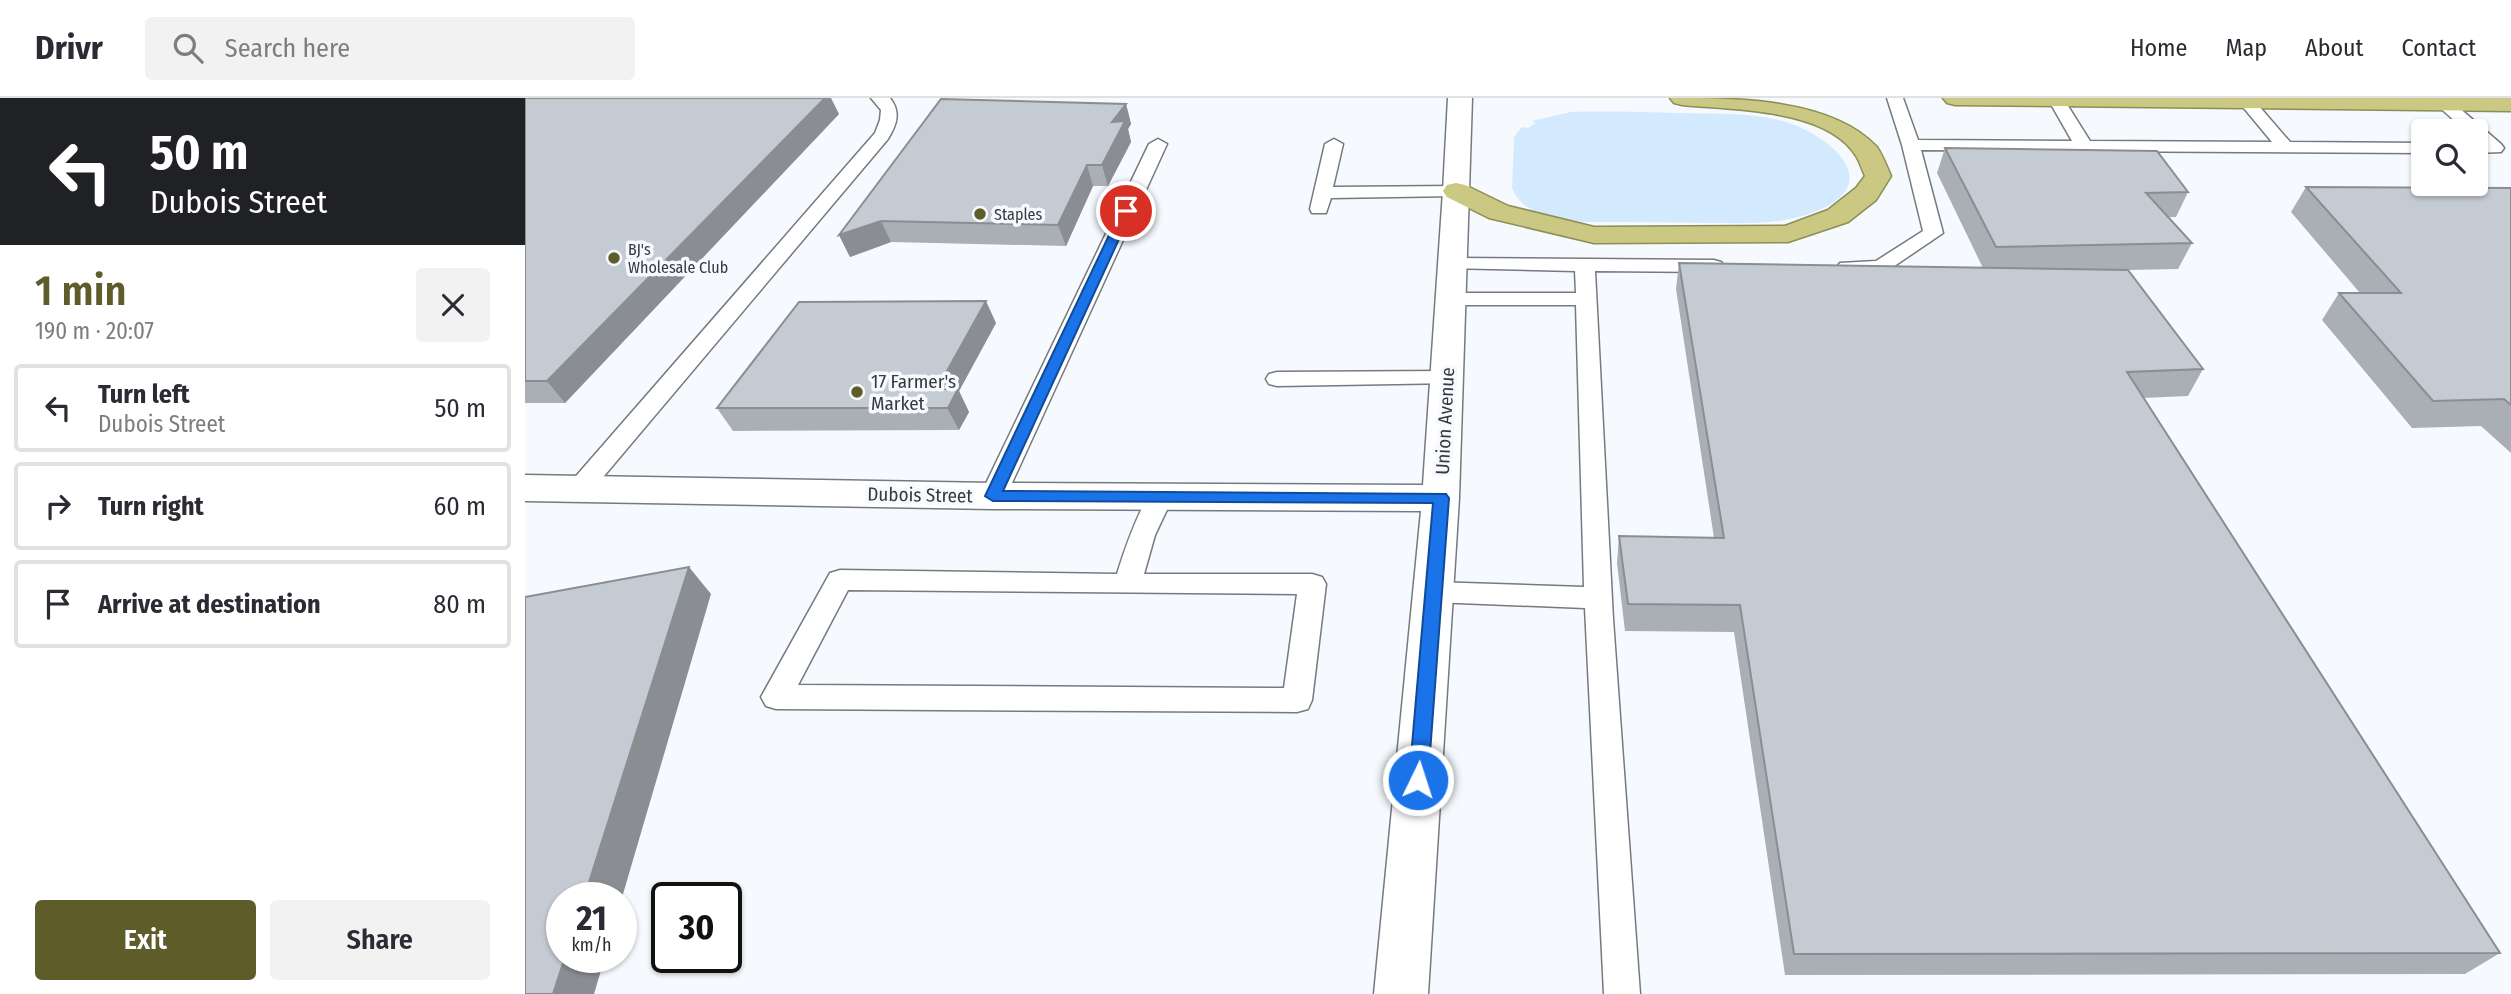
<!DOCTYPE html>
<html lang="en">
<head>
<meta charset="utf-8">
<style>
	:root { --surface:#fff; --page:#f2f2f3; --text:#2b2b33; --muted:#7c7c81; --line:#e1e1e2; --accent:#5e5d2a }
	body { margin:0; font-family:"Fira Sans Condensed",sans-serif; background:var(--page); color:var(--text); height:100vh; display:flex; flex-direction:column; font-size:26px; white-space:nowrap }
	* { box-sizing:border-box; margin:0 }
	p { font-size:23px; color:var(--muted) }
	.icon { flex:none; width:38px; height:38px; fill:none; stroke:currentColor; stroke-width:2; stroke-linecap:round; stroke-linejoin:round }
	.map { position:relative; flex:1; overflow:hidden }
	.panel { display:flex; flex-direction:column; background:var(--surface); width:525px }
	.panel>* { flex:none }
	.hud { background:#202124; color:#fff; overflow:hidden }
	.controls { position:absolute; left:1886px; top:21px; display:grid; gap:14px }
	.controls a { display:grid; place-items:center; width:77px; height:77px; border-radius:7px; background:var(--surface); box-shadow:0 2px 5px #0004; font-size:35px }
	.speed { position:absolute; left:21px; top:784px; display:flex; gap:14px; font-size:35px; font-weight:700; text-align:center }
	.speed>* { display:grid; place-content:center; width:91px; height:91px; border-radius:50%; background:var(--surface); box-shadow:0 2px 5px #0004; line-height:1 }
	.speed small { font-size:18px; font-weight:400 }
	.speed .limit { border:4px solid #111; border-radius:10px; background:#fff; color:#111 }
	.pin { position:absolute; display:grid; place-items:center; width:60px; height:60px; color:#fff; margin:-30px; border:4px solid #fff; border-radius:50%; box-shadow:0 2px 7px #0007 }
	.me { position:absolute; width:77px; margin:-38px; rotate:4deg; stroke-linejoin:round; filter:drop-shadow(0 0 5px #0008) }
	.turn { display:flex; align-items:center; gap:24px; height:147px; padding:0 35px; font-size:32px }
	.turn .icon { width:91px; height:91px; stroke-width:2.5 }
	.turn b { display:block; font-size:49px; line-height:60px }
	.round { display:grid; place-items:center; flex:none; width:74px; height:74px; border-radius:7px; background:var(--page) }
	.summary { display:flex; align-items:center; justify-content:space-between; height:119px; padding:0 35px }
	h1 { font-size:42px; font-weight:600; line-height:52px; color:var(--accent) }
	.primary-button { display:flex; gap:14px; margin-top:auto; padding:14px 35px }
	.primary-button a { flex:1; height:80px; border-radius:7px; background:var(--accent); color:#fff; font-size:28px; font-weight:600; line-height:80px; text-align:center }
	.primary-button a+a { background:var(--page); color:var(--text) }
	ul { padding:0; list-style:none }
	li { display:flex; align-items:center; gap:21px; height:88px; margin:0 14px 10px; padding:0 21px; border:4px solid var(--line); border-radius:7px }
	li div { flex:1 }
	li b { display:block; font-size:26px }
	li em { font-style:normal }
	header { display:flex; align-items:center; gap:42px; box-sizing:border-box; height:98px; padding:0 35px; background:var(--surface); border-bottom:2px solid var(--line) }
	header strong { font-size:33px }
	nav { display:flex; gap:38px; margin-inline-start:auto; font-size:24px }
	.search { width:490px; height:63px; background:var(--page); display:flex; align-items:center; gap:18px; box-sizing:border-box; padding:0 24px; border-radius:7px; color:var(--muted); font-size:26px }
	main { display:flex; flex:1; min-height:0 }
	.map>svg:first-child { display:block }
	.green { fill:#d3e9fe }
	.lines { fill:none; stroke-linecap:round; stroke-linejoin:round }
	.service-casing { stroke:#747a80; stroke-width:3 }
	.minor-casing { stroke:#747a80; stroke-width:3 }
	.tertiary-casing { stroke:#747a80; stroke-width:3 }
	.trunk-casing { stroke:#8d8e56; stroke-width:3 }
	.service { fill:#fff; fill-rule:evenodd }
	.minor { fill:#fff; fill-rule:evenodd }
	.tertiary { fill:#fff; fill-rule:evenodd }
	.trunk { fill:#cac883; fill-rule:evenodd }
	.wall { fill:#a9afb5 }
	.shaded-wall { fill:#8a8e93 }
	.building { fill:#c5cbd2; stroke:#8a8e93; stroke-width:2 }
	.route { fill:#1a73e8; stroke:#114b97; stroke-width:2 }
	.poi-dot { fill:#5e5d2a; stroke:#f6fafe; stroke-width:2.5 }
	.labels { text-anchor:middle; dominant-baseline:central; stroke-width:7; stroke-linejoin:round; paint-order:stroke }
	.far-poi-label { font-size:16px; fill:#373a3c; stroke:#f6fafe; text-anchor:start }
	.poi-label { font-size:19px; fill:#373a3c; stroke:#f6fafe; text-anchor:start }
	.street-label { font-size:19px; fill:#373a3c; stroke:#f6fafe }
</style>
</head>
<body>
<header>
<strong>Drivr</strong>
<div class="search"><svg class="icon" aria-label="search" viewBox="0 0 24 24"><circle cx="10" cy="10" r="6"/><path d="M15 15l6 6"/></svg>Search here</div>
<nav><a>Home</a><a>Map</a><a>About</a><a>Contact</a></nav>
</header>
<main>
<section class="panel">
<div class="hud">
<div class="turn"><svg class="icon" aria-label="left" viewBox="0 0 24 24"><path d="M17 20v-9H6M10 6l-5 5 5 5"/></svg><div><b>50 m</b>Dubois Street</div></div>
</div>
<div class="summary"><div><h1>1 min</h1><p>190 m · 20:07</p></div><a class="round"><svg class="icon" aria-label="close" viewBox="0 0 24 24"><path d="M6 6l12 12M18 6L6 18"/></svg></a></div>
<ul>
<li><svg class="icon" aria-label="left" viewBox="0 0 24 24"><path d="M17 20v-9H6M10 6l-5 5 5 5"/></svg><div><b>Turn left</b><p>Dubois Street</p></div><em>50 m</em></li>
<li><svg class="icon" aria-label="right" viewBox="0 0 24 24"><path d="M7 20v-9h11M14 6l5 5-5 5"/></svg><div><b>Turn right</b></div><em>60 m</em></li>
<li><svg class="icon" aria-label="arrive" viewBox="0 0 24 24"><path d="M6 21V4h12l-3 4 3 4H6"/></svg><div><b>Arrive at destination</b></div><em>80 m</em></li>
</ul>
<div class="primary-button"><a>Exit</a><a>Share</a></div>
</section>
<div class="map">
<svg width="1986" height="896" viewBox="0 0 1986 896">
	<rect width="100%" height="100%" fill="#f6fafe"/>
	<!-- green -->
	<path class="green" d="M 1046,14 C 1081,13 1117,14 1153,15 C 1186,16 1221,14 1254,22 C 1305,35 1367,88 1284,116 C 1252,127 1217,125 1184,125 C 1143,124 1102,124 1061,124 C 1035,122 998,118 987,90 L 989,39 L 997,29 L 1003,30 L 1011,25 L 1007,23 Z"/>
	<g class="lines">
		<defs>
			<path id="service" d="M 346,0 L 365,0 C 376,14 372,26 363,41 L 63,397 L 54,400 L 45,397 L 42,391 L 45,385 L 350,35 L 355,22 L 356,12 Z
				M 1362,0 L 1378,0 L 1393,42 L 1547,43 L 1523,1 L 1538,0 L 1565,43 L 1747,44 L 1713,3 L 1715,0 L 1727,0 L 1765,44 L 1899,45 L 1899,55 L 1396,52 L 1418,135 L 1362,173 L 1315,173 L 1312,169 L 1315,165 L 1351,163 L 1398,133 L 1377,47 Z
				M 1919,0 L 1925,2 L 1976,46 L 1979,50 L 1976,54 L 1951,55 L 1951,45 L 1953,45 L 1951,33 L 1941,33 L 1913,8 L 1911,5 L 1913,2 Z
				M 633,41 L 642,46 L 481,398 L 477,404 L 468,407 L 459,404 L 455,398 L 624,46 Z
				M 809,41 L 818,46 L 808,89 L 931,88 L 940,93 L 931,98 L 806,100 L 801,115 L 787,115 L 785,111 L 800,46 Z
				M 928,160 L 1189,162 L 1196,164 L 1199,168 L 1196,172 L 1189,174 L 1070,173 L 1088,521 L 1115,896 L 1079,896 L 1060,510 L 908,504 L 898,501 L 894,494 L 898,487 L 908,484 L 1059,489 L 1051,207 L 926,207 L 919,205 L 916,201 L 919,197 L 926,195 L 1051,195 L 1050,173 L 921,170 L 918,166 L 921,162 Z
				M 922,273 L 930,275 L 933,280 L 930,285 L 752,288 L 744,286 L 741,281 L 744,276 L 752,274 Z
				M 635,390 L 644,393 L 648,399 L 630,437 L 619,476 L 787,476 L 797,479 L 801,486 L 787,602 L 783,611 L 772,614 L 251,611 L 241,608 L 236,599 L 305,475 L 315,472 L 592,476 C 601,447 611,419 626,393 ZM 323,492 L 772,496 L 759,590 L 273,587 Z"/>
			<path id="minor" d="M 931,85 L 940,87 L 944,93 L 934,400 L 903,896 L 849,896 L 896,413 L 468,411 L 0,403 L 0,377 L 468,385 L 898,387 L 918,93 L 922,87 Z"/>
			<path id="tertiary" d="M 923,0 L 947,0 L 944,93 L 940,99 L 931,101 L 922,99 L 918,93 Z"/>
			<path id="trunk" d="M 1145,0 C 1210,0 1306,0 1352,49 C 1358,58 1362,69 1366,78 L 1351,102 L 1323,124 L 1263,144 L 1069,145 L 964,120 L 922,99 L 918,93 L 922,87 L 931,85 L 940,87 L 983,108 L 1069,129 L 1260,128 L 1303,112 L 1331,90 L 1340,78 C 1337,72 1335,64 1331,58 C 1302,10 1206,12 1157,7 L 1149,5 Z
				M 1418,0 L 1986,0 L 1986,13 L 1430,7 L 1422,5 Z"/>
		</defs>
		<!-- service casing -->
		<use href="#service" class="service-casing"/>
		<!-- minor casing -->
		<use href="#minor" class="minor-casing"/>
		<!-- tertiary casing -->
		<use href="#tertiary" class="tertiary-casing"/>
		<!-- trunk casing -->
		<use href="#trunk" class="trunk-casing"/>
		<!-- service -->
		<use href="#service" class="service"/>
		<!-- minor -->
		<use href="#minor" class="minor"/>
		<!-- tertiary -->
		<use href="#tertiary" class="tertiary"/>
		<!-- trunk -->
		<use href="#trunk" class="trunk"/>
	</g>
	<!-- wall -->
	<path class="wall" d="M 0,0 L 314,16 L 40,305 L 0,305 Z
		M 601,6 L 606,26 L 603,31 L 606,44 L 583,88 L 568,88 L 541,148 L 366,144 L 325,159 L 314,137 Z
		M 1420,50 L 1663,94 L 1651,119 L 1643,119 L 1667,145 L 1653,171 L 1603,172 L 1678,271 L 1663,298 L 1618,300 L 1975,855 L 1940,876 L 1260,877 L 1209,534 L 1100,533 L 1092,465 L 1094,438 L 1189,440 L 1151,191 L 1154,165 L 1458,170 L 1412,75 Z
		M 1781,89 L 1986,90 L 1986,355 L 1956,328 L 1887,330 L 1797,222 L 1814,195 L 1835,195 L 1766,114 Z
		M 471,225 L 434,293 L 444,314 L 434,332 L 208,333 L 192,310 Z"/>
	<!-- shaded-wall -->
	<path class="shaded-wall" d="M 300,0 L 306,0 L 314,16 L 40,305 L 22,283 Z
		M 601,6 L 606,26 L 603,31 L 606,44 L 583,88 L 577,67 L 587,24 Z
		M 562,67 L 568,88 L 541,148 L 533,127 Z
		M 356,123 L 366,144 L 325,159 L 314,137 Z
		M 461,203 L 471,225 L 434,293 L 444,314 L 434,332 L 412,291 Z
		M 164,469 L 186,496 L 96,803 L 96,800 L 59,800 Z
		M 40,859 L 80,859 L 69,896 L 28,896 Z"/>
	<!-- building -->
	<path class="building" d="M 0,0 L 300,0 L 22,283 L 0,283 Z
		M 416,1 L 601,6 L 587,24 L 600,23 L 577,67 L 562,67 L 533,127 L 356,123 L 314,137 Z
		M 1420,50 L 1632,53 L 1663,94 L 1621,95 L 1667,145 L 1471,149 Z
		M 1781,89 L 1986,90 L 1986,307 L 1979,301 L 1908,303 L 1814,195 L 1876,195 Z
		M 1154,165 L 1603,172 L 1678,271 L 1602,274 L 1975,855 L 1269,856 L 1215,507 L 1103,506 L 1094,438 L 1199,440 Z
		M 461,203 L 412,291 L 433,291 L 423,310 L 192,310 L 274,204 Z
		M 164,469 L 59,800 L 37,800 L 37,859 L 40,859 L 28,896 L 0,896 L 0,499 Z"/>
	<!-- route -->
	<path class="route" d="M 597,110 L 607,113 L 478,393 L 921,396 L 924,400 L 903,682 L 900,688 L 893,690 L 887,688 L 884,682 L 908,405 L 468,403 L 460,398 Z"/>
	<!-- markers -->
	<g class="poi-dot">
		<circle cx="455" cy="116" r="7"/>
		<circle cx="89" cy="160" r="7"/>
		<circle cx="332" cy="294" r="7"/>
	</g>
	<g class="labels">
		<!-- far-poi labels -->
		<g class="far-poi-label">
			<text x="469" y="116">Staples</text>
			<text x="103" y="151">BJ's<tspan x="103" dy="18">Wholesale Club</tspan></text>
		</g>
		<!-- poi labels -->
		<g class="poi-label">
			<text x="346" y="283">17 Farmer's<tspan x="346" dy="22">Market</tspan></text>
		</g>
		<!-- street labels -->
		<g class="street-label">
			<text transform="translate(920 323) rotate(-87)">Union Avenue</text>
			<text transform="translate(395 397) rotate(1)">Dubois Street</text>
		</g>
	</g>
</svg>
<div class="controls">
<a><svg class="icon" aria-label="search" viewBox="0 0 24 24"><circle cx="10" cy="10" r="6"/><path d="M15 15l6 6"/></svg></a>
</div>
<div class="speed"><div>21<small>km/h</small></div><div class="limit">30</div></div>
<div class="pin" style="left:601px;top:113px;background:#d93025"><svg class="icon" aria-label="arrive" viewBox="0 0 24 24"><path d="M6 21V4h12l-3 4 3 4H6"/></svg></div>
<svg class="me" style="left:893px;top:682px" viewBox="-20 -20 40 40"><circle r="17" fill="#1a73e8" stroke="#fff" stroke-width="3"/><path d="M0-11L8 9 0 5-8 9z" fill="#fff"/></svg>
</div>
</main>
</body>
</html>
